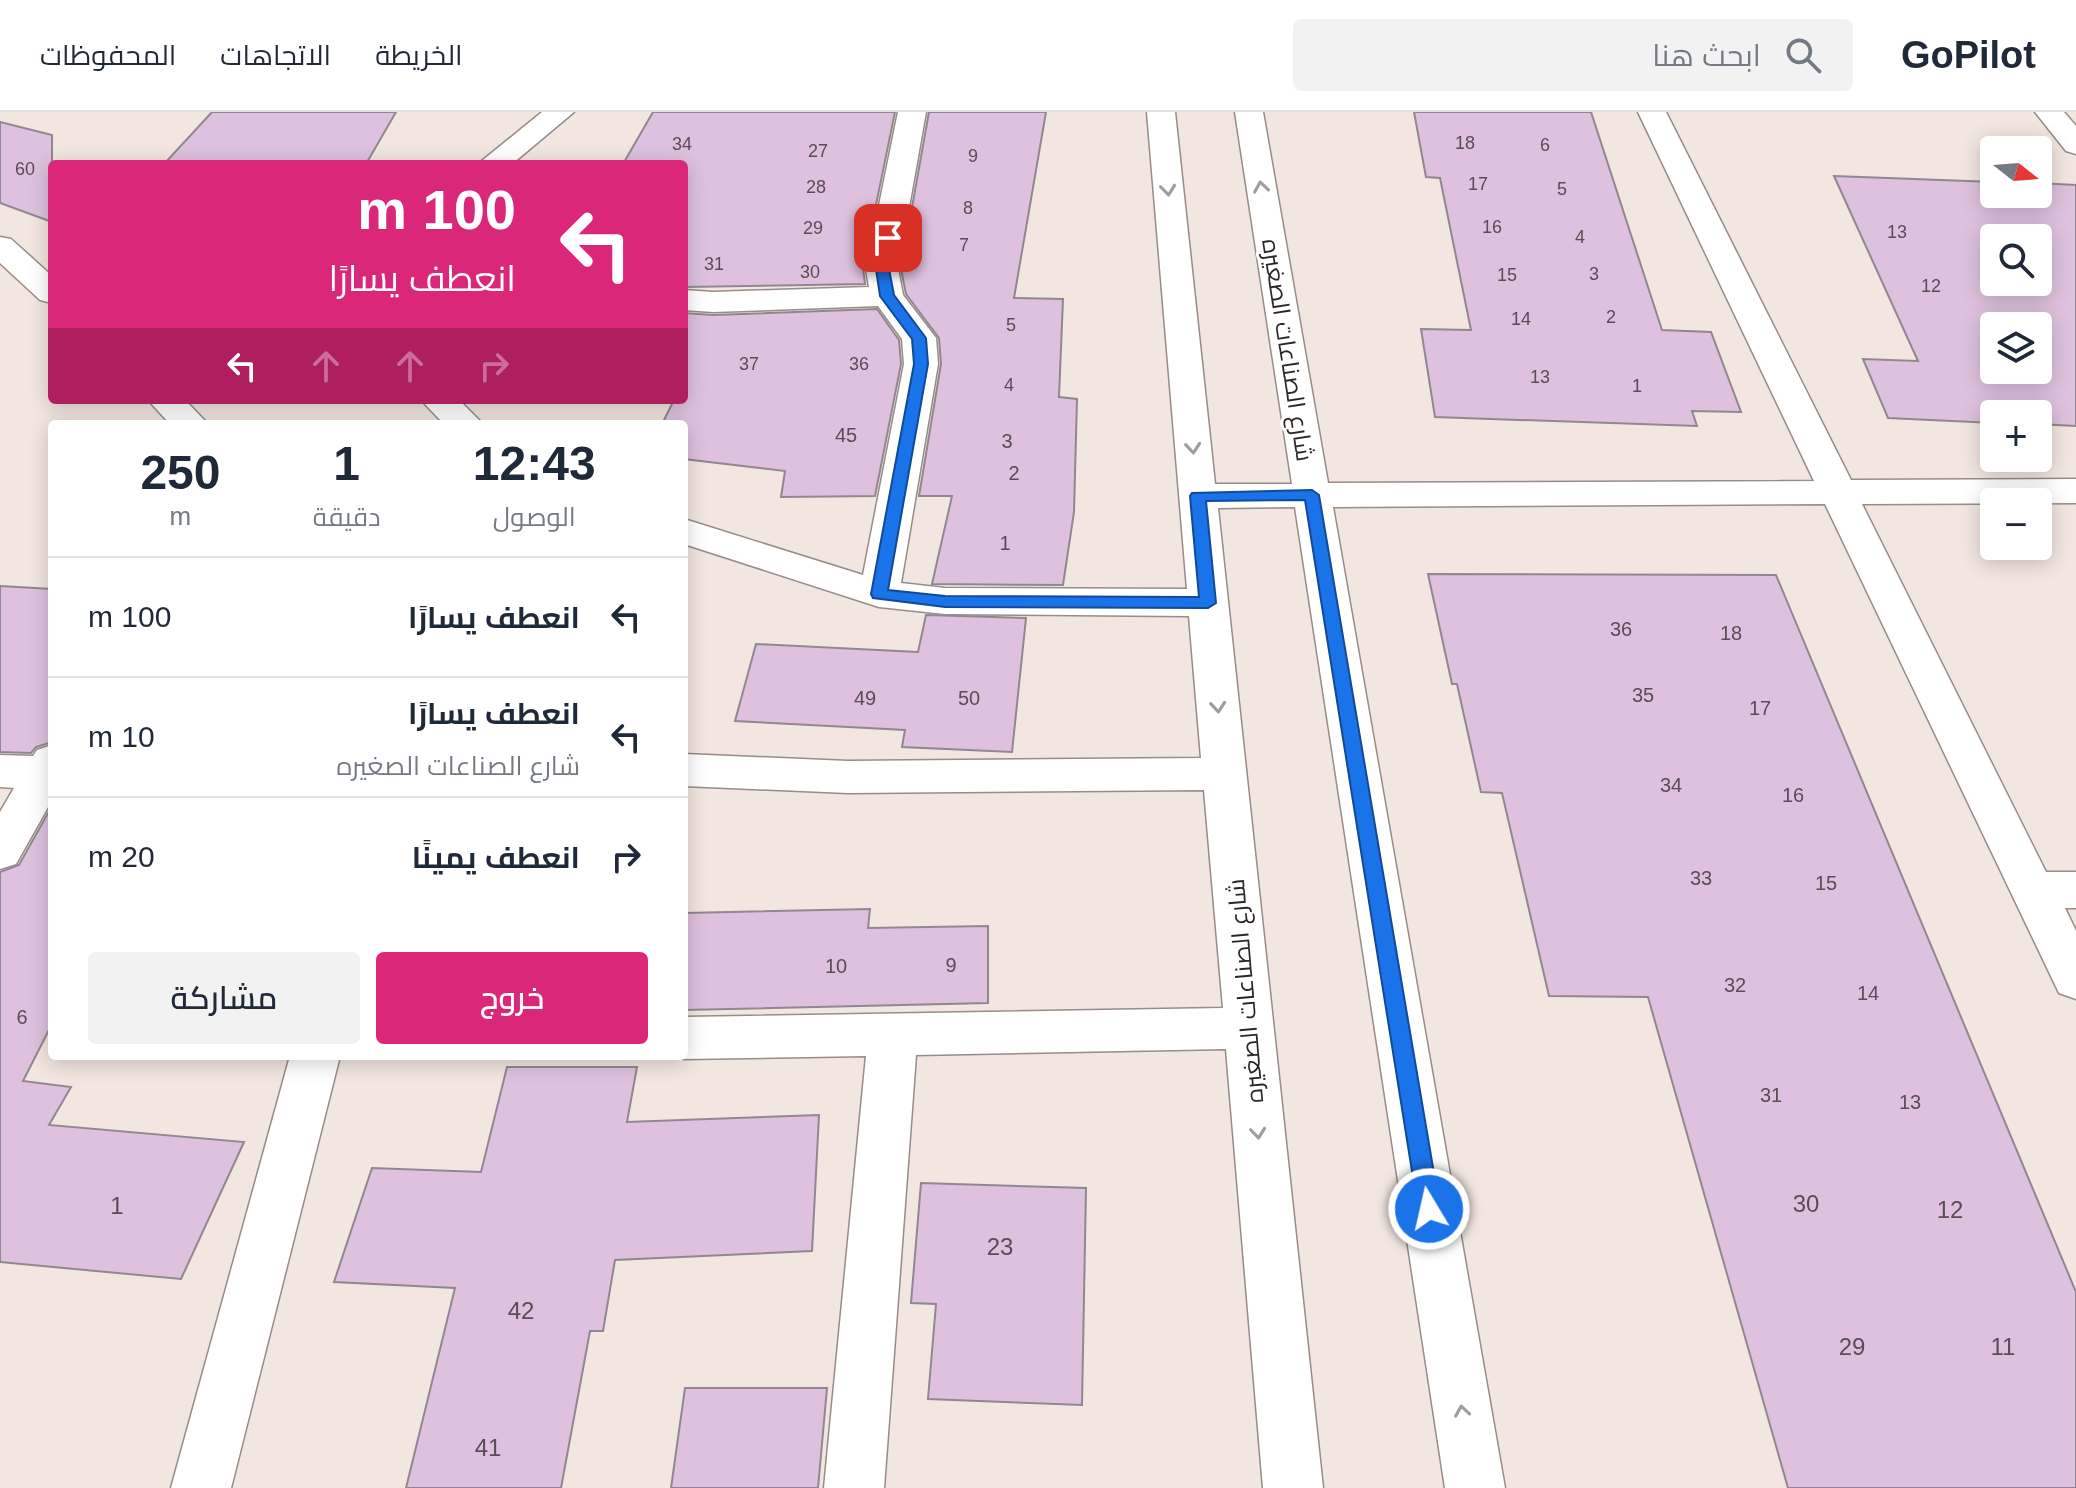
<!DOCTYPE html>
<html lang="ar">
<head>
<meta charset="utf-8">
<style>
	:root { --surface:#fff; --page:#f2f2f3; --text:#1f2937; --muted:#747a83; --line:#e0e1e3; --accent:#db2777 }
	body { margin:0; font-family:Helvetica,Cairo,sans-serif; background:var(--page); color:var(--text); direction:rtl; height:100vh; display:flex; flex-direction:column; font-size:30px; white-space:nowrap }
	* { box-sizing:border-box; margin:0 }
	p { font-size:26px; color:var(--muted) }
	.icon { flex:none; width:44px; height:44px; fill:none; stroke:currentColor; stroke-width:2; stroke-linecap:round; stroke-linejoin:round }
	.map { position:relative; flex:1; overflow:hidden; direction:ltr }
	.side { position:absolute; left:48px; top:308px; width:640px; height:640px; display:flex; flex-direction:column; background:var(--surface); border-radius:8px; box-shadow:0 4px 20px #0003; direction:rtl }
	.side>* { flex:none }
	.top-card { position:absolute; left:48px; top:48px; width:640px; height:244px; border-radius:8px; box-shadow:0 4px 20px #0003; direction:rtl; background:#db2777; color:#fff; overflow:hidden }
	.needle { width:52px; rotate:107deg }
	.controls { position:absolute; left:1980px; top:24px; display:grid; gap:16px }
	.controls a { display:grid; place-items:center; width:72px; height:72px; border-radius:8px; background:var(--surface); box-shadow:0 4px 20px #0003; font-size:40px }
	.pin { position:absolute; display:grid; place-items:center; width:68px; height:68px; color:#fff; margin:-34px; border-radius:16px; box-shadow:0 4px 12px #0006 }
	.me { position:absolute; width:88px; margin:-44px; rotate:351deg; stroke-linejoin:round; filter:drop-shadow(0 0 6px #0008) }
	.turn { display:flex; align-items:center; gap:28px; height:168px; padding:0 40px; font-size:36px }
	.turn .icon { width:104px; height:104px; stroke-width:2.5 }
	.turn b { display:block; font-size:56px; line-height:68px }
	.lanes { display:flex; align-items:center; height:76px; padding:0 40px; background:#0003; justify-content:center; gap:40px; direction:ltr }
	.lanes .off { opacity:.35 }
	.eta { display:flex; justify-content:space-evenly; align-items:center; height:136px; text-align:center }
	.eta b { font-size:48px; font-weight:600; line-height:56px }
	.button { display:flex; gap:16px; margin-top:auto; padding:16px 40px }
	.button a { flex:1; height:92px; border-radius:8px; background:var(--accent); color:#fff; font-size:32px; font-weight:600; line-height:92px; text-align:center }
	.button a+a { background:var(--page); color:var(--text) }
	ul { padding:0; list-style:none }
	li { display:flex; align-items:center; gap:24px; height:120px; padding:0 40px; border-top:2px solid var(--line) }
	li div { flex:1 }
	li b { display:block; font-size:30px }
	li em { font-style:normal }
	header { display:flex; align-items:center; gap:48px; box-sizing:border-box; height:112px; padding:0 40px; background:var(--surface); border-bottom:2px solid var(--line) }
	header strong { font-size:38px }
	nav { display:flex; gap:44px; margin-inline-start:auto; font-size:28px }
	.search { width:560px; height:72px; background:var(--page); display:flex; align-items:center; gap:20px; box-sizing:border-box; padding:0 28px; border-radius:8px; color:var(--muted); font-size:30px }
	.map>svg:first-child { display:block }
	.building { fill:#dec1de; stroke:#908890; stroke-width:2; fill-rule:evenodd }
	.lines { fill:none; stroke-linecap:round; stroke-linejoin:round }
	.minor-casing { stroke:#978c87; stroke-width:3 }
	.minor { fill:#fff; fill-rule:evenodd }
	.oneway { stroke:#a09e9d }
	.route { fill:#1a73e8; stroke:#114b97; stroke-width:2 }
	.labels { text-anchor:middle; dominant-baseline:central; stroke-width:6; stroke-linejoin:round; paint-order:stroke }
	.far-number-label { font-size:18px; fill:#584e53 }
	.number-label { font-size:20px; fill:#584e53 }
	.street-label { font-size:24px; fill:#2b2725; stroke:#fff }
	.near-number-label { font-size:24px; fill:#584e53 }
</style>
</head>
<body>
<header>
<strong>GoPilot</strong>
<div class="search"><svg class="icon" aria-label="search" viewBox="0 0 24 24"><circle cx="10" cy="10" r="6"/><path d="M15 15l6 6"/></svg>ابحث هنا</div>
<nav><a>الخريطة</a><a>الاتجاهات</a><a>المحفوظات</a></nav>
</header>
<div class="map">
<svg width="2076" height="1376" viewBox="0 0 2076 1376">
	<rect width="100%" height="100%" fill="#f2e6e0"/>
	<!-- building -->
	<path class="building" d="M 212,0 L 396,0 L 366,52 L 164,52 Z
		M 653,0 L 895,0 L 863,156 L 865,172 L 684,175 L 684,52 L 623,52 Z
		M 929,0 L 1046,0 L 1014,186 L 1063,187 L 1059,285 L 1077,287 L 1074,400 L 1063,473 L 932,472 L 952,384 L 919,384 L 941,252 L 939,226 L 906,182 L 901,157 Z
		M 1414,0 L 1591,0 L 1662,218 L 1711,220 L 1741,300 L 1692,299 L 1697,314 L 1435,305 L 1421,217 L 1471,218 L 1440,66 L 1426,65 Z
		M 0,10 L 52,23 L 52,110 L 0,91 Z
		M 1834,64 L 1994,70 L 1994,82 L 2038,82 L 2038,71 L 2076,73 L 2076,314 L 2038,312 L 2038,302 L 1994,302 L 1994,311 L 1888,306 L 1863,247 L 1918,249 ZM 1994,126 L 2038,126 L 2038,170 L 1994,170 ZM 1994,214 L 2038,214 L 2038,258 L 1994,258 Z
		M 877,197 L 899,228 L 901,252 L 875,384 L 781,385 L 785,359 L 684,347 L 684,312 L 662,312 L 674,288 L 684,288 L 684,201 L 713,203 Z
		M 1428,462 L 1776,463 L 2076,1180 L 2076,1376 L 1788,1376 L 1648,885 L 1549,884 L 1502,681 L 1481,680 L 1457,572 L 1452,572 Z
		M 0,474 L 52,477 L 52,630 L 36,635 L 31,641 L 0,640 Z
		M 926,503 L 1026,506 L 1012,640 L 902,635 L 905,618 L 735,609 L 756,532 L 918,540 Z
		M 52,694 L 52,912 L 23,969 L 71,975 L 49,1013 L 244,1030 L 181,1167 L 0,1150 L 0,760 L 19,753 Z
		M 870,797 L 868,816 L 988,814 L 988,891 L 684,898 L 684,801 Z
		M 507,955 L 637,955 L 627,1010 L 819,1003 L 812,1139 L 615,1148 L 603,1219 L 590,1219 L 561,1376 L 406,1376 L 455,1176 L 334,1170 L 372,1056 L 481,1060 Z
		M 921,1071 L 1086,1076 L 1082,1293 L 928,1287 L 936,1192 L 911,1191 Z
		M 685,1276 L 827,1276 L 818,1376 L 671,1376 Z"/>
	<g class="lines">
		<defs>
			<path id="minor" d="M 542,0 L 574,0 L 512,52 L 478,52 Z
				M 898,0 L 926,0 L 898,157 L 903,183 L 936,226 L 938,252 L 901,471 L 945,476 L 1187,477 L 1147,0 L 1175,0 L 1215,372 L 1292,372 L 1235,0 L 1263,0 L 1328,371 L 1814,369 L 1638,0 L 1666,0 L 1851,368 L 2076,367 L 2076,391 L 1862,392 L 2046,760 L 2076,760 L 2076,796 L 2065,796 L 2076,819 L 2076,887 L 2059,881 L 1825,392 L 1333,395 L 1505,1376 L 1445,1376 L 1295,395 L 1218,396 L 1323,1376 L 1263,1376 L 1226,937 L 916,943 L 884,1376 L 824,1376 L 866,944 L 684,947 L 676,944 L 684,944 L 684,905 L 1223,896 L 1204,678 L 848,681 L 684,674 L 684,642 L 848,649 L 1201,646 L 1189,504 L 945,502 L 879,495 L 684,432 L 684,407 L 863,463 L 904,252 L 902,227 L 878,194 L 713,200 L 684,198 L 684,178 L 713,180 L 869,175 L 866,157 Z
				M 2035,0 L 2064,0 L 2076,14 L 2076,42 L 2066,39 Z
				M 0,125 L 11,127 L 52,164 L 52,191 L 40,188 L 0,151 Z
				M 148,288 L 185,288 L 208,312 L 170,312 Z
				M 421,288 L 459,288 L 483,312 L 444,312 Z
				M 52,633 L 52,688 L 16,752 L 0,757 L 0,700 L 14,676 L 0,675 L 0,643 L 33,644 L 37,638 Z
				M 290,944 L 340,944 L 231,1376 L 171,1376 Z"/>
		</defs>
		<!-- minor casing -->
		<use href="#minor" class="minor-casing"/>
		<!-- minor -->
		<use href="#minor" class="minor"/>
	</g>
	<!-- one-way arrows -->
	<defs><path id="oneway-chevron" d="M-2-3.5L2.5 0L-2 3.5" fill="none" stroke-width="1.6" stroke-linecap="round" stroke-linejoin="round" transform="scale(2)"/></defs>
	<g class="oneway">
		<use href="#oneway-chevron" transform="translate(1261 75) rotate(-99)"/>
		<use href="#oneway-chevron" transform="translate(1168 78) rotate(84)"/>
		<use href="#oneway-chevron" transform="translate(1193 336) rotate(85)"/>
		<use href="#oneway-chevron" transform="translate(1218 595) rotate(85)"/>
		<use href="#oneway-chevron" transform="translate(1258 1021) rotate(84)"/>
		<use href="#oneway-chevron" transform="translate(1462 1299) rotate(-99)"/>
	</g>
	<!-- route -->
	<path class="route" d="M 884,123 L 895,126 L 889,157 L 894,183 L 926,226 L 928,252 L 888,478 L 945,484 L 1199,485 L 1190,384 L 1192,381 L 1312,378 L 1319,383 L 1440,1097 L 1437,1104 L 1429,1107 L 1421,1104 L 1418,1097 L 1305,388 L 1206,389 L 1216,491 L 1208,496 L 945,495 L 873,486 L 871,482 L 914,252 L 912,227 L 880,184 L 876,157 Z"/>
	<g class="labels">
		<!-- far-number labels -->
		<g class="far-number-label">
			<text x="1465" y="31">18</text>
			<text x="682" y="32">34</text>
			<text x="1545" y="33">6</text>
			<text x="818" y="39">27</text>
			<text x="973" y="44">9</text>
			<text x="25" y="57">60</text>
			<text x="1478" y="72">17</text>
			<text x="816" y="75">28</text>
			<text x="1562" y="77">5</text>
			<text x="968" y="96">8</text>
			<text x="1492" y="115">16</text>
			<text x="813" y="116">29</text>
			<text x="1897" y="120">13</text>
			<text x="1580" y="125">4</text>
			<text x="964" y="133">7</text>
			<text x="714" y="152">31</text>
			<text x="810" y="160">30</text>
			<text x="1594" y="162">3</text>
			<text x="1507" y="163">15</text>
			<text x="1931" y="174">12</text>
			<text x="1611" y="205">2</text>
			<text x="1521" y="207">14</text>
			<text x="1011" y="213">5</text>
			<text x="749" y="252">37</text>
			<text x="859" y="252">36</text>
			<text x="1540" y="265">13</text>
			<text x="1009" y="273">4</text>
			<text x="1637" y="274">1</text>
		</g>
		<!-- number labels -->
		<g class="number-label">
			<text x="846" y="323">45</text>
			<text x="1007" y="329">3</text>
			<text x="1014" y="361">2</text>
			<text x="1005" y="431">1</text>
			<text x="1621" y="517">36</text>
			<text x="1731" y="521">18</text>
			<text x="1643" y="583">35</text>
			<text x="865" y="586">49</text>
			<text x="969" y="586">50</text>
			<text x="1760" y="596">17</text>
			<text x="1671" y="673">34</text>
			<text x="1793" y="683">16</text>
			<text x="1701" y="766">33</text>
			<text x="1826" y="771">15</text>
			<text x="951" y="853">9</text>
			<text x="836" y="854">10</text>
			<text x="1735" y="873">32</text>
			<text x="1868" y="881">14</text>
			<text x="22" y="905">6</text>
			<text x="1771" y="983">31</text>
			<text x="1910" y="990">13</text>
		</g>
		<!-- street labels -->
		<g class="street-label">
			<text transform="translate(1288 238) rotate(81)">شارع الصناعات الصغيره</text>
			<text transform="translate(1245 879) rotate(-95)">شارع الصناعات الصغيره</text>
		</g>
		<!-- near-number labels -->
		<g class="near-number-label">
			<text x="1806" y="1091">30</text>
			<text x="117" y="1093">1</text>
			<text x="1950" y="1097">12</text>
			<text x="1000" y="1134">23</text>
			<text x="521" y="1198">42</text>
			<text x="1852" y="1234">29</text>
			<text x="2003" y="1234">11</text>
			<text x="488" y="1335">41</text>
		</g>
	</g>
</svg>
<div class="controls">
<a><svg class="needle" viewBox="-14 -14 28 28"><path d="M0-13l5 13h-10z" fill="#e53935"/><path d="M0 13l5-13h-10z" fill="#747a83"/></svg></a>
<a><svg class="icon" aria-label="search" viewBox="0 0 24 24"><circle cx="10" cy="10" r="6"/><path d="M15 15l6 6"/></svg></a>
<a><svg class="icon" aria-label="layers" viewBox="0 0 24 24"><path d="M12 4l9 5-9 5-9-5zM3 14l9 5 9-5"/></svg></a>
<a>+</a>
<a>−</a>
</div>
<div class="pin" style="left:888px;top:126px;background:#d93025"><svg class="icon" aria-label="arrive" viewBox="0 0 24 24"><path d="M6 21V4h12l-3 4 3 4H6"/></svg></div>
<svg class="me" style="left:1429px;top:1097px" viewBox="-20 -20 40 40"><circle r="17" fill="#1a73e8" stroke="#fff" stroke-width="3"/><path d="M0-11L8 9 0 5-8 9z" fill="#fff"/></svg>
<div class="top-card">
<div class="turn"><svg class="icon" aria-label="left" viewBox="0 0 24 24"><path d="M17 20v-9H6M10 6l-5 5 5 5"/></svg><div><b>100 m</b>انعطف يسارًا</div></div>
<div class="lanes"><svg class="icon" aria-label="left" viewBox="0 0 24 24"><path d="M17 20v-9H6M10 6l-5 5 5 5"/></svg><svg class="icon off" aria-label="ahead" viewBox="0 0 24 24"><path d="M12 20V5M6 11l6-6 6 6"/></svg><svg class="icon off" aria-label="ahead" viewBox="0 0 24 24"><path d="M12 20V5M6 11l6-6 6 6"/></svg><svg class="icon off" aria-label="right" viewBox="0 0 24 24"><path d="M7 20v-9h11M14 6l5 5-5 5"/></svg></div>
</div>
<section class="side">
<div class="eta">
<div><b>12:43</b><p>الوصول</p></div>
<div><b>1</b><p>دقيقة</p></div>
<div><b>250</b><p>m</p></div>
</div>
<ul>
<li><svg class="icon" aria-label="left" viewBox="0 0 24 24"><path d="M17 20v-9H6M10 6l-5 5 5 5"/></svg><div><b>انعطف يسارًا</b></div><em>100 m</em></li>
<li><svg class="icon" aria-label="left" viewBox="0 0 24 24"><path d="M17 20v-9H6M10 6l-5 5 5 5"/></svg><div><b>انعطف يسارًا</b><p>شارع الصناعات الصغيره</p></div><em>10 m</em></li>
<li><svg class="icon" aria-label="right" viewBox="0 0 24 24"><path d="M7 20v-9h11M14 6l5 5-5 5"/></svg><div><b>انعطف يمينًا</b></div><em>20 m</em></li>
</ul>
<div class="button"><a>خروج</a><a>مشاركة</a></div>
</section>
</div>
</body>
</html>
